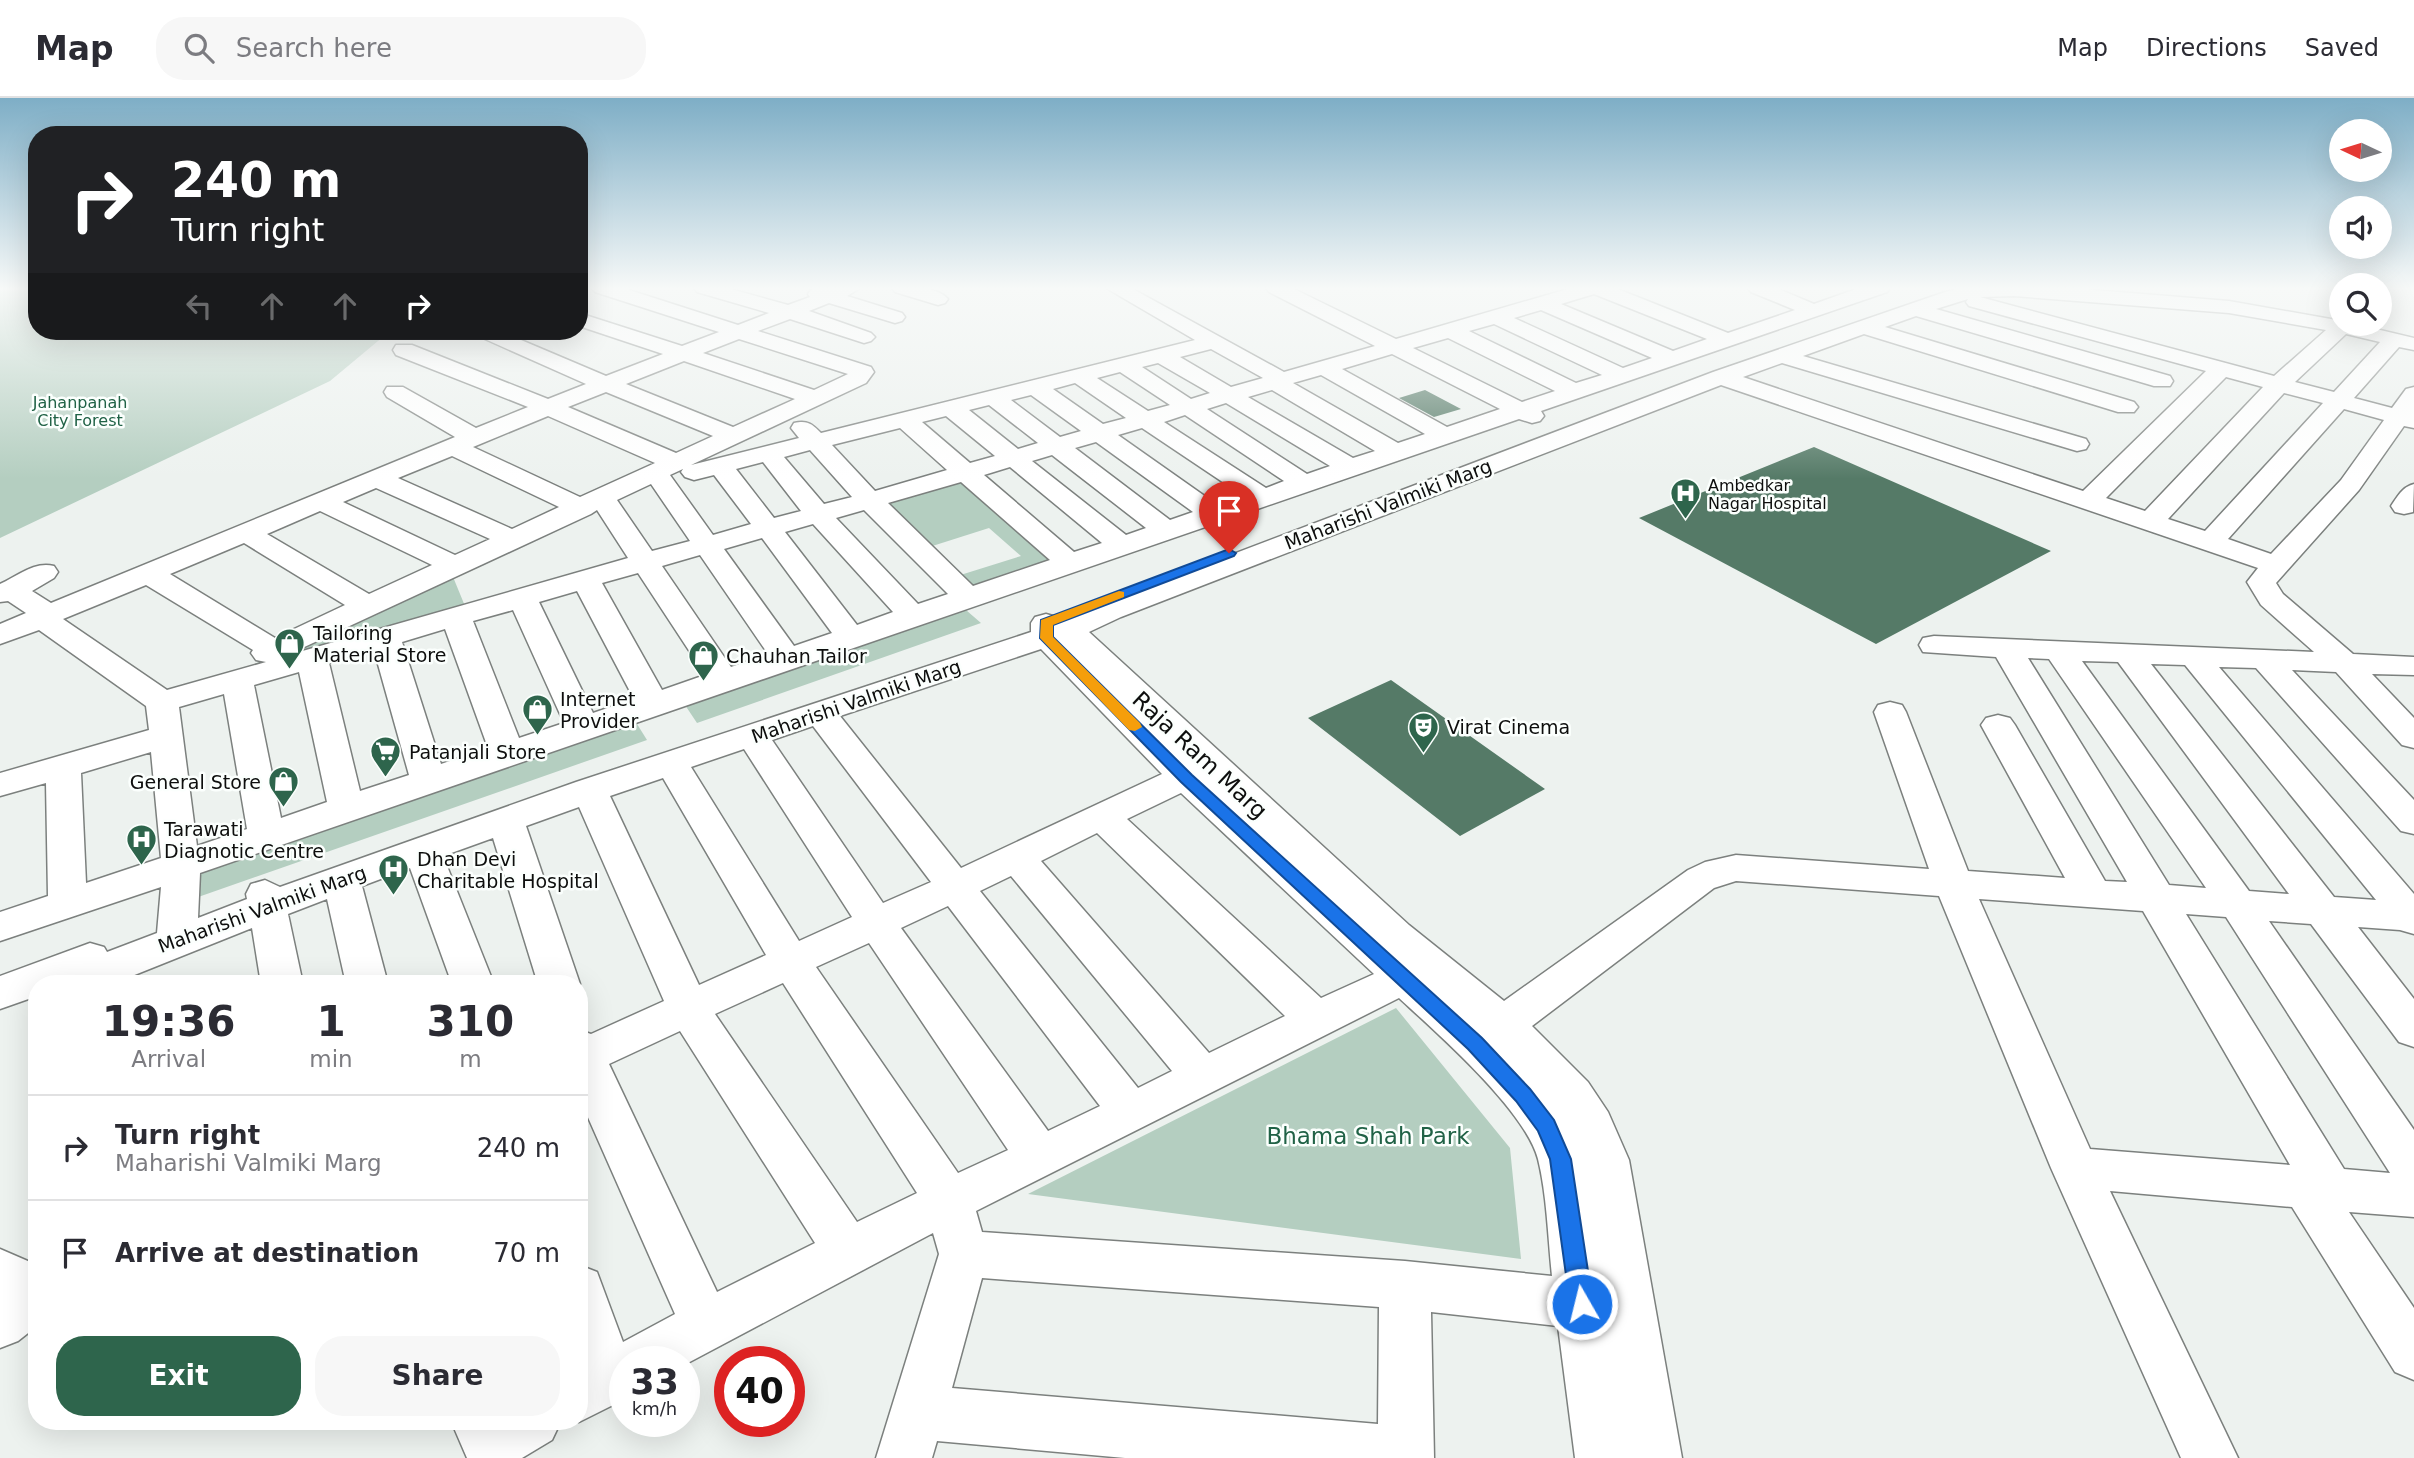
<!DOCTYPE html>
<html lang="en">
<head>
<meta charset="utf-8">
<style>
	:root { --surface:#fff; --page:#f7f7f7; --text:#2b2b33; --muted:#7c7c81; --line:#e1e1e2; --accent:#2e654c }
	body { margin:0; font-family:"DejaVu Sans",sans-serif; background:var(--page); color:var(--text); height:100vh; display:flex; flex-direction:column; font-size:26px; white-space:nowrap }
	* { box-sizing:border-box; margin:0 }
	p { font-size:23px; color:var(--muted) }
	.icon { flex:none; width:38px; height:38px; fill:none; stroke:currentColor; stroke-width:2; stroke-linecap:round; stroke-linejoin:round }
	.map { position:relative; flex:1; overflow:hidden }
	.side { position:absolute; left:28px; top:877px; width:560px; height:455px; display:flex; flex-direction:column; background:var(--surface); border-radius:28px; box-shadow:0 7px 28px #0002 }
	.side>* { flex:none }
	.hud { position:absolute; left:28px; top:28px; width:560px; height:214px; border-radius:28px; box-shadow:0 7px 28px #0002; background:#202124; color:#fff; overflow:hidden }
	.needle { width:46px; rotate:274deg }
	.fabs { position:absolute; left:2329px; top:21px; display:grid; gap:14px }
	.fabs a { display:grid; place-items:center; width:63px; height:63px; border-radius:50%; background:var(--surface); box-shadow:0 7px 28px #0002; font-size:35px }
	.speed { position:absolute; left:609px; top:1248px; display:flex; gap:14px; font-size:35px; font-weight:700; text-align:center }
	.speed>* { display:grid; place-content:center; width:91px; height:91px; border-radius:50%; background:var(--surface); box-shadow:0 7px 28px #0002; line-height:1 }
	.speed small { font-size:18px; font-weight:400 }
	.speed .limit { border:10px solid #d22; background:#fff; color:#111 }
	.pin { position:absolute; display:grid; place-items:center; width:60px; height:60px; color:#fff; margin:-72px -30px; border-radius:50% 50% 50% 0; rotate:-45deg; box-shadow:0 0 7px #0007 }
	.pin .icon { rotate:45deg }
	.me { position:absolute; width:77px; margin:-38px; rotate:352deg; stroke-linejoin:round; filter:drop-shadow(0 0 5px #0008) }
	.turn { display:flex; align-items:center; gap:24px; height:147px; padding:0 28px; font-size:32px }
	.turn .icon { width:91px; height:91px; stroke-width:2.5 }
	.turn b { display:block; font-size:49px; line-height:60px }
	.lanes { display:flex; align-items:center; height:66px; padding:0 28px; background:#0003; justify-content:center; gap:35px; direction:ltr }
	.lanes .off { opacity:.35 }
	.eta { display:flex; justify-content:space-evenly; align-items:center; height:119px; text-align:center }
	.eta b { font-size:42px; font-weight:700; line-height:49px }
	.primary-button { display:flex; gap:14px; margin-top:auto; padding:14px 28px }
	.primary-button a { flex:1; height:80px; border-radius:28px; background:var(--accent); color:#fff; font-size:28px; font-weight:700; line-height:80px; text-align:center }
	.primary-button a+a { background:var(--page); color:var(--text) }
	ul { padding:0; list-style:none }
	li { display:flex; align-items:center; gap:21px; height:105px; padding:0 28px; border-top:2px solid var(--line) }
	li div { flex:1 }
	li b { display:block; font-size:26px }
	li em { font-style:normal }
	header { display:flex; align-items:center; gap:42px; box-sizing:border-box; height:98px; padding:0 35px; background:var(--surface); border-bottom:2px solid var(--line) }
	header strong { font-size:33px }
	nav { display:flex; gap:38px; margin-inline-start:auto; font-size:24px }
	.search { width:490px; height:63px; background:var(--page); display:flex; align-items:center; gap:18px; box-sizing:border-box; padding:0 24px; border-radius:28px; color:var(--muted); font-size:26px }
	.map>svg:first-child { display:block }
	.green { fill:#b4cec0 }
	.building { fill:#557a67 }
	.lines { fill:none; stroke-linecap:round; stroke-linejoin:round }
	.minor-casing { stroke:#7c807e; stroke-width:3 }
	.minor { fill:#fff; fill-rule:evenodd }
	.route { fill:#1a73e8; stroke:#114b97; stroke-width:2 }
	.slow { fill:#f59e0b }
	.labels { text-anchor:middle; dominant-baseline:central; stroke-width:5; stroke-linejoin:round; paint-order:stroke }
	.far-park-label { font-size:16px; fill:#206246; stroke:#fbfffd }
	.far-poi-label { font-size:16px; fill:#0d0e0d; stroke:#fbfffd; text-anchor:start }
	.street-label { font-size:19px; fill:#0d0e0d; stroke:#fbfffd }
	.poi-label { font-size:19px; fill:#0d0e0d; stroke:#fbfffd; text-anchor:start }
	.near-street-label { font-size:23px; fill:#0d0e0d; stroke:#fbfffd }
	.near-park-label { font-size:23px; fill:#206246; stroke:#fbfffd }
</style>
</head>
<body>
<header>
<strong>Map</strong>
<div class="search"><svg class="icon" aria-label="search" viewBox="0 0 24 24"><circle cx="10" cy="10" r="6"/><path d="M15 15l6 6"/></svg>Search here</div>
<nav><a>Map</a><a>Directions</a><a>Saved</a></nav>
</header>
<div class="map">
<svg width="2414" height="1360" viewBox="0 0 2414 1360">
	<rect width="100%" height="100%" fill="#edf2ef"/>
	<!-- green -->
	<path class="green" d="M 0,190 L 37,190 L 37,233 L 390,233 L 330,283 L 0,440 Z
		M 962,376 L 1064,465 L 972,496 L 954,479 L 1021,458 L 989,430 L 923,451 L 874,403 Z
		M 451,474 L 467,513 L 246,570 Z
		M 959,506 L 981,525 L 697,625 L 681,601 Z
		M 632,618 L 647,642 L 184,804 L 185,769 Z
		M 1396,910 L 1510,1050 L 1521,1161 L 1028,1096 Z"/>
	<!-- building -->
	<path class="building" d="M 1425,292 L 1461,311 L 1434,319 L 1399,300 Z
		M 1814,349 L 2051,453 L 1876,546 L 1639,420 Z
		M 1391,582 L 1545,691 L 1460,738 L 1308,620 Z"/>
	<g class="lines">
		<defs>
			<path id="minor" d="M 592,190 L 623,190 L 738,227 L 769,215 L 697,194 L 694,190 L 727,190 L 788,207 L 810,199 L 808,196 L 811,192 L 817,190 L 860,190 L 847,198 L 902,215 L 905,219 L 902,223 L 895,225 L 829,205 L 809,213 L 871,235 L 875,239 L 871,243 L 864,245 L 790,221 L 758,233 L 871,269 L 874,274 L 866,285 L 691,367 L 799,340 L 791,330 L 794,325 C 808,322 812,326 821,335 L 1195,242 L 1106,190 L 1131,190 L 1284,274 L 1375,248 L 1269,194 L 1266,190 L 1292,190 L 1396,241 L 1571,190 L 1615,190 L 1728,235 L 1795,212 L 1751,194 L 1748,190 L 1776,190 L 1814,206 L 1859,190 L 1890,190 L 1887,194 L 1541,313 L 1544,318 L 1540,323 L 1532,325 L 1519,321 L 200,775 L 198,820 L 247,801 L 246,796 L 251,786 L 265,782 L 280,789 L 576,684 L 1031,534 L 1031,525 L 1035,519 L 1046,516 L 1067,522 L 1099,507 L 1713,274 L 1945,194 L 1962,190 L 2069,190 L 2229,203 L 2342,223 L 2342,226 L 2355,226 L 2414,240 L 2414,252 L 2399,249 L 2354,300 L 2392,310 L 2406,291 L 2414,289 L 2414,330 L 2404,328 L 2359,392 L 2276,485 L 2283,496 L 2353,556 L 2414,559 L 2414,577 L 2372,576 L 2414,620 L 2414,650 L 2402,647 L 2336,574 L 2292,572 L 2414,702 L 2414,736 L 2401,733 L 2256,570 L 2219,569 L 2414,796 L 2414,836 L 2400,832 L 2358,829 L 2414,901 L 2414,949 L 2399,944 L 2311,826 L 2269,823 L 2414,1032 L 2414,1119 L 2349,1114 L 2414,1210 L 2414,1282 L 2395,1274 L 2292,1109 L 2110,1093 L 2238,1360 L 2181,1360 L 2051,1070 L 1939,798 L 1736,783 L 1714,790 L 1532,928 L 1588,984 L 1608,1014 L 1629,1062 L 1682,1360 L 1575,1360 L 1558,1228 L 1431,1214 L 1434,1360 L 1125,1360 L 937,1343 L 932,1360 L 876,1360 L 939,1156 L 933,1135 L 684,1267 L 684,1264 L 625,1264 L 625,1301 L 579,1324 L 576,1323 L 579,1323 L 579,1167 L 597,1174 L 623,1244 L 675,1216 L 579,999 L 579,932 L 591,936 L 664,903 L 579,709 L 526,728 L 580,886 L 579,887 L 538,886 L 493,740 L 443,758 L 494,886 L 452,886 L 410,770 L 362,788 L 388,886 L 346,886 L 327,801 L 288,816 L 303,886 L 261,886 L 252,830 L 112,886 L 37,886 L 37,898 L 0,911 L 0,878 L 90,845 L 104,849 L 107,854 L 157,835 L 161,789 L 0,843 L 0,814 L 48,798 L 46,685 L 0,698 L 0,675 L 149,632 L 146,608 L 39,532 L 0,546 L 0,526 L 26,515 L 8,503 L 0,504 L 0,486 C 18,478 34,463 54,468 L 58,474 L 54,480 L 32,493 L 51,505 L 455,339 L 387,299 L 384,294 L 387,289 L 403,289 L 476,330 L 528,309 L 396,257 L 393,252 L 396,247 L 412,247 L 548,301 L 586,286 L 476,237 L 473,233 L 500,233 L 606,278 L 663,256 L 579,228 L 579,215 L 682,248 L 719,234 L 595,194 ZM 1594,196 L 1707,241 L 1673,253 L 1561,206 ZM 2014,198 L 2229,215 L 2326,232 L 2274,278 L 1980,199 ZM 1968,201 L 1966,204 L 1969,208 L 2206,273 L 2083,393 L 1743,279 L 1782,265 L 2077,353 L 2086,351 L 2089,346 L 2086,341 L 1803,258 L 1864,236 L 2118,314 L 2134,314 L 2138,309 L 2134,304 L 1885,229 L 1916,218 L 2154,288 L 2170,288 L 2173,283 L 2170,278 L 1936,211 ZM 1541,212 L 1652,260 L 1623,270 L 1514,220 ZM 1494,226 L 1602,277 L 1576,285 L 1469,233 ZM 2346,236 L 2380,244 L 2334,294 L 2295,284 ZM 1448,240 L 1555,293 L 1522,304 L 1413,250 ZM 739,241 L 848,276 L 814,292 L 703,255 ZM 1211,251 L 1263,280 L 1231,289 L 1180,259 ZM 1392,256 L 1500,311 L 1447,329 L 1342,271 ZM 684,263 L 795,301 L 733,329 L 626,286 ZM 1158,265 L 1210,295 L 1191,301 L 1142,269 ZM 1120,274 L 1170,307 L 1148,313 L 1097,280 ZM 1321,277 L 1425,336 L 1398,345 L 1293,285 ZM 2226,279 L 2263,289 L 2145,413 L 2106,400 ZM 1075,285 L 1126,320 L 1103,326 L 1053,291 ZM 1721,287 L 2258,470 L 2247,484 L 2261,507 L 2314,554 L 1934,538 L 1923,540 L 1919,547 L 1923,554 L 1996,559 L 2127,784 L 2105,783 L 2015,627 L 2010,620 L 1998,617 L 1986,620 L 1981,627 L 2065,780 L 1968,773 L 1906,614 L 1902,607 L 1890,604 L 1878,607 L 1874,614 L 1929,771 L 1736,757 L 1705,764 L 1688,772 L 1504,903 L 1409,827 L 1089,534 L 1121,519 ZM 1272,292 L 1375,353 L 1353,360 L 1248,299 ZM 606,294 L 713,338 L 676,355 L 568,309 ZM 2284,295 L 2323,305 L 2205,433 L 2168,421 ZM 1031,297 L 1081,333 L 1060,339 L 1011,302 ZM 1226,305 L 1330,368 L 1307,376 L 1207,311 ZM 989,307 L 1038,345 L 1018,351 L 969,312 ZM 2344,311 L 2384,322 L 2341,382 L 2271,456 L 2228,441 ZM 1185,317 L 1284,383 L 1266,390 L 1164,324 ZM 548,318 L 655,365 L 580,399 L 473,349 ZM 946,318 L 995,358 L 970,365 L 922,324 ZM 900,330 L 947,372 L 875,393 L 832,347 ZM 1142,330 L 1242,397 L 1216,406 L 1118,337 ZM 1096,344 L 1193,414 L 1170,422 L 1075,350 ZM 810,352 L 852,399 L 824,406 L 784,359 ZM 1052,357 L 1146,430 L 1126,437 L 1032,363 ZM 452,358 L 559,409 L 512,431 L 398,380 ZM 763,364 L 801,413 L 774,420 L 736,371 ZM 1010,369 L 1102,445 L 1074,454 L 984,377 ZM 683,371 L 681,374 L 685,379 L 694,382 L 714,377 L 751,426 L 713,437 L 670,377 ZM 961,384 L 1050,462 L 973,488 L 888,405 ZM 651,386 L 690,443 L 652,453 L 617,402 ZM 376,390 L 490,441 L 455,457 L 343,404 ZM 597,412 L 628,460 L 285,558 L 591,416 ZM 864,412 L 948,496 L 918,506 L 836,420 ZM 320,413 L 432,467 L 369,496 L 267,436 ZM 813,426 L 893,514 L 857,527 L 785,434 ZM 762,440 L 832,535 L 794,548 L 724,451 ZM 244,445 L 345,507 L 275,540 L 170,476 ZM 700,457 L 768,556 L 731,569 L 662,468 ZM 638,475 L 705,577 L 662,592 L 602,485 ZM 146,487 L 253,552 L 251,555 L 256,562 L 266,564 L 167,592 L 63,521 ZM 577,493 L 634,601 L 593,615 L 539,504 ZM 513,512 L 564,625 L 519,640 L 473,523 ZM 445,531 L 488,650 L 441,666 L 402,544 ZM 1041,551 L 1162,676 L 961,770 L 840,618 ZM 374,552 L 409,677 L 360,693 L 329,565 ZM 2028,560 L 2049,561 L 2206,790 L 2169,787 ZM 2082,563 L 2118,564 L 2289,796 L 2249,793 ZM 2151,566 L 2185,567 L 2376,802 L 2334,799 ZM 299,574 L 327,704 L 281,720 L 254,587 ZM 224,596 L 247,731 L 197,748 L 179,609 ZM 813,628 L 931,784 L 883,805 L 772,642 ZM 744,651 L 852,819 L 799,843 L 691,669 ZM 151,654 L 161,760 L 86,785 L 81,675 ZM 663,680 L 766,857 L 699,887 L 610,698 ZM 1181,695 L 1374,876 L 1321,900 L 1127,721 ZM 1097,735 L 1285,918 L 1209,955 L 1041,763 ZM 1011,778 L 1172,973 L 1138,990 L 980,793 ZM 1979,801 L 2143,813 L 2290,1067 L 2090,1051 ZM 948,808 L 1100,1008 L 1048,1033 L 901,830 ZM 2186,816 L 2226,819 L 2390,1075 L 2344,1071 ZM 869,845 L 1008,1052 L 958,1075 L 816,869 ZM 783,885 L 917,1095 L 857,1124 L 715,916 ZM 1399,900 C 1437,935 1525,1012 1538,1061 C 1547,1097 1548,1141 1552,1178 L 1405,1163 L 982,1134 L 976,1113 ZM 680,933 L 815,1145 L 717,1194 L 609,966 ZM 982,1180 L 1379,1209 L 1378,1326 L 952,1290 Z
				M 892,190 C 909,190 936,187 948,201 L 945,205 L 938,207 L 895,194 Z
				M 2414,386 L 2413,414 L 2404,416 L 2395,414 L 2391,408 C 2398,398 2402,389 2414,386 Z
				M 0,1151 L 37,1167 L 37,1228 L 18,1243 L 0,1250 Z
				M 451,1323 L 561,1323 L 552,1342 L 522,1360 L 467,1360 Z"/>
		</defs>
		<!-- minor casing -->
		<use href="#minor" class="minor-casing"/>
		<!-- minor -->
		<use href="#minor" class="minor"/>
	</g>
	<!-- sky -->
	<linearGradient id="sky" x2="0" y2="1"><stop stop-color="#7eaec6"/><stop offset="0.5" stop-color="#f7f9f8"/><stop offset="1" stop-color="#f7f9f8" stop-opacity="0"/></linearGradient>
	<rect width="2414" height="381" fill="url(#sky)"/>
	<!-- route -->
	<path class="route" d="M 1229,451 L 1236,455 L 1234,458 L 1053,527 L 1053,539 L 1192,677 L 1482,940 L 1530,991 L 1554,1022 L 1571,1061 L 1593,1206 L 1590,1213 L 1582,1217 L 1573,1213 L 1570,1206 L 1550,1061 L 1538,1033 L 1516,1003 L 1468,951 L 1181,684 L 1040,540 L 1041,522 Z"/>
	<!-- slow -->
	<path class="slow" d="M 1119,493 L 1124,494 L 1124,499 L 1053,527 L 1053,539 L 1140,625 L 1142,629 L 1135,633 L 1129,632 L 1040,540 L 1041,522 Z"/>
	<!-- icons -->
	<defs>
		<symbol id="hospital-pin" viewBox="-11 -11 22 30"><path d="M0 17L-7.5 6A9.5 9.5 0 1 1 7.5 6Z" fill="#2e654c" stroke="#fbfffd"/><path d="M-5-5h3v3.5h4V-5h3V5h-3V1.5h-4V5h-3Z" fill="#fff"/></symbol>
		<symbol id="shop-pin" viewBox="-11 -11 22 30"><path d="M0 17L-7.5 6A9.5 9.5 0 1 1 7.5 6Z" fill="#2e654c" stroke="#fbfffd"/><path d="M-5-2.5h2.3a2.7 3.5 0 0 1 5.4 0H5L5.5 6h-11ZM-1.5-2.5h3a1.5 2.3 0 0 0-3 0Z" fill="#fff"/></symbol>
		<symbol id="theatre-pin" viewBox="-11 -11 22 30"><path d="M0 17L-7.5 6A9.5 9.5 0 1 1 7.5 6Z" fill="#2e654c" stroke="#fbfffd"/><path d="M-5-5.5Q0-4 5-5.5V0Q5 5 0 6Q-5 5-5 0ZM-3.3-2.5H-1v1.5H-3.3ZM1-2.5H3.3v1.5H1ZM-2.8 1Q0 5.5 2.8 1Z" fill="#fff"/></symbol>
		<symbol id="supermarket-pin" viewBox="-11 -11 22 30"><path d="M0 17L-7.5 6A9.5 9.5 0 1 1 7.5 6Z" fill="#2e654c" stroke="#fbfffd"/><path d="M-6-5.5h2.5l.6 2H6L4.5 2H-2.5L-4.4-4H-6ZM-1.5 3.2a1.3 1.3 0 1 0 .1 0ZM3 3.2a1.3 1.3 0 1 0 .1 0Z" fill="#fff"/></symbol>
	</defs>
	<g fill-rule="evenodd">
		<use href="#hospital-pin" x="1668" y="378" width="35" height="47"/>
		<use href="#shop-pin" x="272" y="528" width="35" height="47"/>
		<use href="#shop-pin" x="686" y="540" width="35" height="47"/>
		<use href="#shop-pin" x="520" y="594" width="35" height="47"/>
		<use href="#theatre-pin" x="1406" y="612" width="35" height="47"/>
		<use href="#supermarket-pin" x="368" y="636" width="35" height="47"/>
		<use href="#shop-pin" x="266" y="666" width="35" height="47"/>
		<use href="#hospital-pin" x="124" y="724" width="35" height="47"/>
		<use href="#hospital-pin" x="376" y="754" width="35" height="47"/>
	</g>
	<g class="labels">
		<!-- far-park labels -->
		<g class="far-park-label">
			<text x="80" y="304">Jahanpanah<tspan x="80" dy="18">City Forest</tspan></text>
		</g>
		<!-- far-poi labels -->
		<g class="far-poi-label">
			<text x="1708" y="387">Ambedkar<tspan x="1708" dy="18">Nagar Hospital</tspan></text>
		</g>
		<!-- street labels -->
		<g class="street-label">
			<text transform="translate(1388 406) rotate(-21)">Maharishi Valmiki Marg</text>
			<text transform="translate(856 603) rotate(-19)">Maharishi Valmiki Marg</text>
			<text transform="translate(262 811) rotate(-20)">Maharishi Valmiki Marg</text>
		</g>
		<!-- poi labels -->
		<g class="poi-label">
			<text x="313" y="535">Tailoring<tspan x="313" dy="22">Material Store</tspan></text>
			<text x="726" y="558">Chauhan Tailor</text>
			<text x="560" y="601">Internet<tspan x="560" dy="22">Provider</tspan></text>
			<text x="1447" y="629">Virat Cinema</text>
			<text x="409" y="654">Patanjali Store</text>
			<text x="261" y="684" text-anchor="end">General Store</text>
			<text x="164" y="731">Tarawati<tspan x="164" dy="22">Diagnotic Centre</tspan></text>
			<text x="417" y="761">Dhan Devi<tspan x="417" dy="22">Charitable Hospital</tspan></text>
		</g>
		<!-- near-street labels -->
		<g class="near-street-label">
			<text transform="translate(1200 657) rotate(43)">Raja Ram Marg</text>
		</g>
		<!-- near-park labels -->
		<g class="near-park-label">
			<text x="1368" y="1038">Bhama Shah Park</text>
		</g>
	</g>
</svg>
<div class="fabs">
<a><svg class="needle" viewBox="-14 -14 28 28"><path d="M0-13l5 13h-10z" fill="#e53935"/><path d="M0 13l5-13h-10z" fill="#7c7c81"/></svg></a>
<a><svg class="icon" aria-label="sound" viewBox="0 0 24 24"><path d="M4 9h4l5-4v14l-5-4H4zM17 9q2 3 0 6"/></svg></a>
<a><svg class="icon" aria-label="search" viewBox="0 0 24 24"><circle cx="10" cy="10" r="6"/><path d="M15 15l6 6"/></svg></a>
</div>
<div class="speed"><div>33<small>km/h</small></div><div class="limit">40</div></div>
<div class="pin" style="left:1229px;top:455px;background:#d93025"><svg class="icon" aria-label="arrive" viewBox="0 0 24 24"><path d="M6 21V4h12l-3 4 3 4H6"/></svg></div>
<svg class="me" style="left:1582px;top:1206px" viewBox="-20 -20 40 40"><circle r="17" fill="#1a73e8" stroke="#fff" stroke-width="3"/><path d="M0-11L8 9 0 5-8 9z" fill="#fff"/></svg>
<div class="hud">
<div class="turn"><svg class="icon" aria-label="right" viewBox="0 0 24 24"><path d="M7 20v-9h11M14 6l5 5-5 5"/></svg><div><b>240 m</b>Turn right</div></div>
<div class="lanes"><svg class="icon off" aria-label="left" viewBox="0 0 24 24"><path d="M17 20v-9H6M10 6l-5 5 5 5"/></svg><svg class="icon off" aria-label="ahead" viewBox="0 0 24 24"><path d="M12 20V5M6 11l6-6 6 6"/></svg><svg class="icon off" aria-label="ahead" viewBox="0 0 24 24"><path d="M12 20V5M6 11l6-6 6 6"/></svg><svg class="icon" aria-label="right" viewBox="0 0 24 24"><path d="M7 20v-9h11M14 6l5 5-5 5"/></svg></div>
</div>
<section class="side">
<div class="eta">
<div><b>19:36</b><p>Arrival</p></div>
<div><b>1</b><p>min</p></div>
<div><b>310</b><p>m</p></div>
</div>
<ul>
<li><svg class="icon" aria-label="right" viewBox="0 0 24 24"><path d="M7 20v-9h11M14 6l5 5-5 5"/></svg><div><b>Turn right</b><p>Maharishi Valmiki Marg</p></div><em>240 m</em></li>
<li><svg class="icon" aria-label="arrive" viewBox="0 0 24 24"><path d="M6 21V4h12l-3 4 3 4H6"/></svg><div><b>Arrive at destination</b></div><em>70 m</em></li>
</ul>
<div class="primary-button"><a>Exit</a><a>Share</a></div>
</section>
</div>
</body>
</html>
